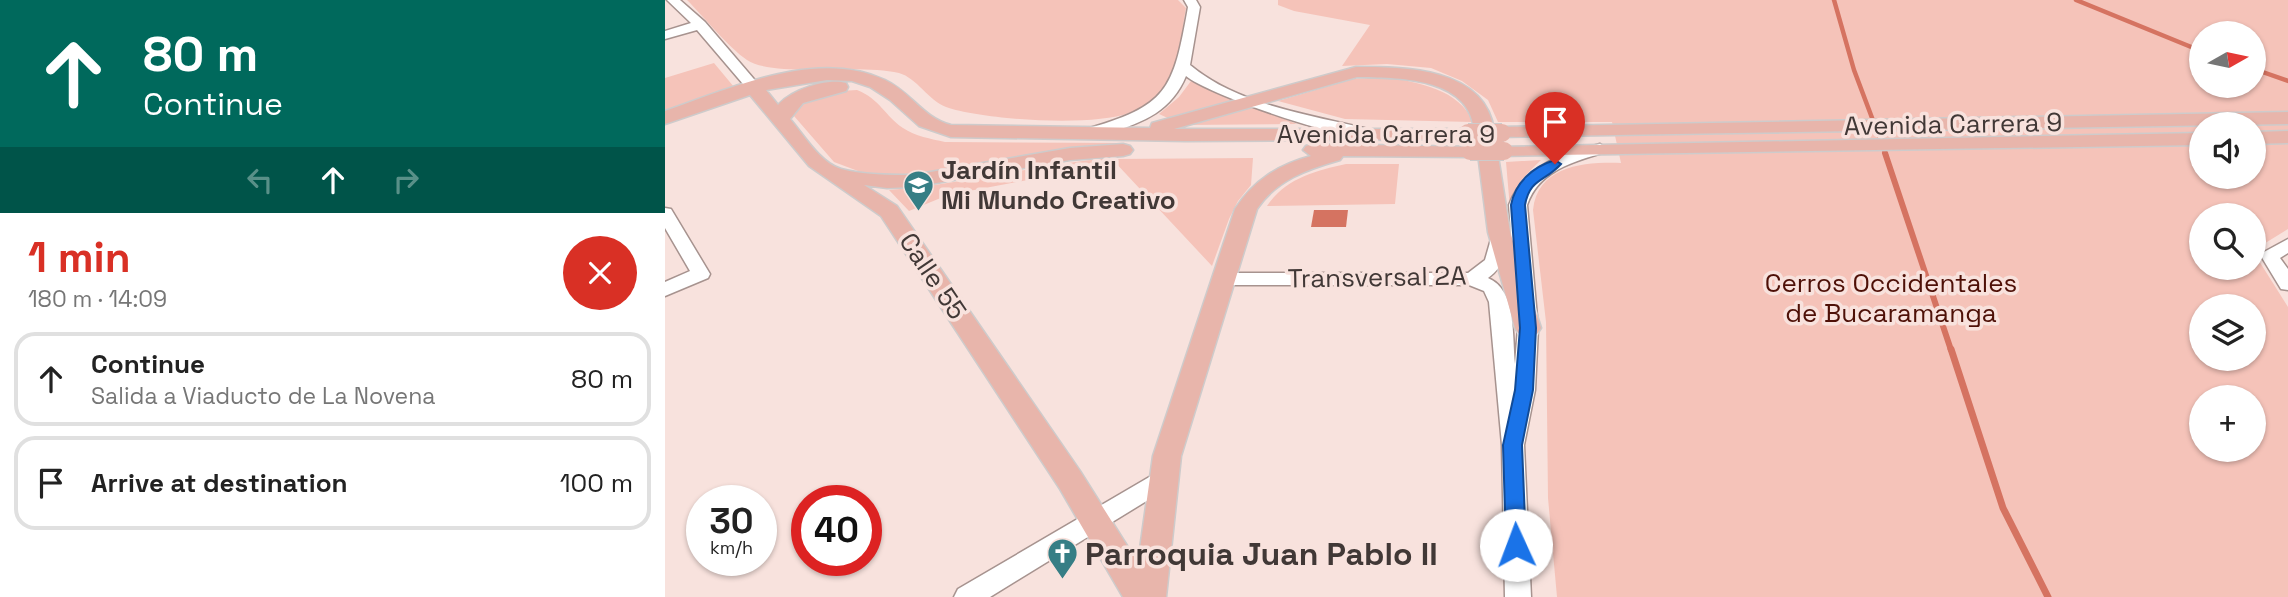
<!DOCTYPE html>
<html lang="en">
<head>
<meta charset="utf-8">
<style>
	:root { --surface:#fff; --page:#f6f6f6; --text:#222; --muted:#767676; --line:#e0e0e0; --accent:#d93025 }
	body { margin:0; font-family:"Space Grotesk",sans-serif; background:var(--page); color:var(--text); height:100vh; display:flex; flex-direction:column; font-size:26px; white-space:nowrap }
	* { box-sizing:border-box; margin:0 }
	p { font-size:23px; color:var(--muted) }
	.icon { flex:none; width:38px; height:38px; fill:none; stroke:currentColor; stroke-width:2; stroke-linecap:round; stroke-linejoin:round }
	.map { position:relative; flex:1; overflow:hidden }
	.sheet { display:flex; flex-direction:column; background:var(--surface); width:665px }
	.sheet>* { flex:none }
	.hud { background:#00695c; color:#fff; overflow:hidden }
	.needle { width:46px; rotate:81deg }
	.buttons { position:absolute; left:1524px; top:21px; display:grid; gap:14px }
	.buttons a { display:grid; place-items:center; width:77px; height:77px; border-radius:50%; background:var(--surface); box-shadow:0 2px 5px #0004; font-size:35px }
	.speed { position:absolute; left:21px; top:485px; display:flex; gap:14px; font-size:35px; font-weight:700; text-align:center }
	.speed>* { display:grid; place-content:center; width:91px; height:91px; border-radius:50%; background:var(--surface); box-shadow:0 2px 5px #0004; line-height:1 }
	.speed small { font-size:18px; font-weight:400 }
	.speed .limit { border:10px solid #d22; background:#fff; color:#111 }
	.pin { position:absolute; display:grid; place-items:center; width:60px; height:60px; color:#fff; margin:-72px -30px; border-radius:50% 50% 50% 0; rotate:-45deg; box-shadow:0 0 7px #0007 }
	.pin .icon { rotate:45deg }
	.me { position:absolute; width:77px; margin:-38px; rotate:358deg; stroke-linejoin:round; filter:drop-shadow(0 0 5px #0008) }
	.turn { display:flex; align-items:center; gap:24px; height:147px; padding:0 28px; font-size:32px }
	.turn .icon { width:91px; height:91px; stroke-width:2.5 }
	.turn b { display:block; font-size:49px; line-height:60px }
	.lanes { display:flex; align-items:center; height:66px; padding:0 28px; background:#0003; justify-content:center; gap:35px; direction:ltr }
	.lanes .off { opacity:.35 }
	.round { display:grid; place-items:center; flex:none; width:74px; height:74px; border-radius:37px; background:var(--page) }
	.summary { display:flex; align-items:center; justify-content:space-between; height:119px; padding:0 28px }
	h1 { font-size:42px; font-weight:800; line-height:52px; color:var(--accent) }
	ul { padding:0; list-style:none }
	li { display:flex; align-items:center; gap:21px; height:94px; margin:0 14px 10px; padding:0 14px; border:4px solid var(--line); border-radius:21px }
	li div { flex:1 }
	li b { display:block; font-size:26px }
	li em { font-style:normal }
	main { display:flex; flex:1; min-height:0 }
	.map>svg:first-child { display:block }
	.green { fill:#f5c3b9; fill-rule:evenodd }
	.water { fill:#d57361 }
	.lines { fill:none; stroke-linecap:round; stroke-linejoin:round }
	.stream-far2 { stroke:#d57361; stroke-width:4.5 }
	.stream-far1 { stroke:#d57361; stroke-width:6 }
	.stream { stroke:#d57361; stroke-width:7 }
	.minor-casing { stroke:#a7938f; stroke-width:3 }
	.major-casing { stroke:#cecbcb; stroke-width:3 }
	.minor { fill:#fff; fill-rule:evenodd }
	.major { fill:#e8b5ab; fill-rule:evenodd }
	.major-bridge-casing { stroke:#cecbcb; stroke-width:20; stroke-linecap:butt }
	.major-bridge { stroke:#e8b5ab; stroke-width:18 }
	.route { fill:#1a73e8; stroke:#114b97; stroke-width:2 }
	.labels { text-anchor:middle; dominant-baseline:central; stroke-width:7; stroke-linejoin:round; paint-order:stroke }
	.street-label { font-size:26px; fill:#413836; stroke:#f8e2dd }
	.poi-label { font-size:26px; font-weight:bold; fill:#413836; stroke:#f8e2dd; text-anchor:start }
	.park-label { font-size:26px; fill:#4e1007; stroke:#f8e2dd }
	.near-poi-label { font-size:32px; font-weight:bold; fill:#413836; stroke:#f8e2dd; text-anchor:start }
</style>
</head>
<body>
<main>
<section class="sheet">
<div class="hud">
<div class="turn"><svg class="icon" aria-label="ahead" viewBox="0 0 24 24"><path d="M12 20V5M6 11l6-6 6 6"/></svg><div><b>80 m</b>Continue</div></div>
<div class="lanes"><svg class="icon off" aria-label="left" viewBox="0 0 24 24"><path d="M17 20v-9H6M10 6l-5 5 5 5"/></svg><svg class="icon" aria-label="ahead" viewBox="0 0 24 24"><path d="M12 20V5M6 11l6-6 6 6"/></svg><svg class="icon off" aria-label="right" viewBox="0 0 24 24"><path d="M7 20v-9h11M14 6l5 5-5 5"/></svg></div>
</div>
<div class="summary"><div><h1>1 min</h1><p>180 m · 14:09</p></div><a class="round" style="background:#d93025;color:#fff"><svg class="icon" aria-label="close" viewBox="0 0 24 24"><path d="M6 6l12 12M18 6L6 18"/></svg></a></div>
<ul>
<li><svg class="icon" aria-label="ahead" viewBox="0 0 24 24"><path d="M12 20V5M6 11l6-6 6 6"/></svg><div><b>Continue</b><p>Salida a Viaducto de La Novena</p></div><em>80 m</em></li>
<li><svg class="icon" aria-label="arrive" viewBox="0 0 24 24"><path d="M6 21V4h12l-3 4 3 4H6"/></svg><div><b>Arrive at destination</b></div><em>100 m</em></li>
</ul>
</section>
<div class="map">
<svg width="1623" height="597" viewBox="0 0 1623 597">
	<rect width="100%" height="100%" fill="#f8e2dd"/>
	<!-- green -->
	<path class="green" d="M 22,0 L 513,0 L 521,8 C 516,34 515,67 498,89 C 490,99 477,109 464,113 C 427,127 318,120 281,107 C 263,100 252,78 234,73 C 194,63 109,78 82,60 C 63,47 39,17 22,0 Z
		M 613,0 L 1623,0 L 1623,229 L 1589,250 L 1589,215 L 1536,215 L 1536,268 L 1589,268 L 1589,253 L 1623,307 L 1623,597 L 892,597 L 883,498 L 881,322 L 868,210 C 873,165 920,162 956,163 L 947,122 L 833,122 L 823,100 L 797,81 L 766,68 L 722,64 L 677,66 L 705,25 L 629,11 L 613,5 ZM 1536,33 L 1589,33 L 1589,86 L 1536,86 ZM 1536,124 L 1589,124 L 1589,177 L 1536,177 ZM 1536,306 L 1589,306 L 1589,359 L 1536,359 ZM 1536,397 L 1589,397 L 1589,450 L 1536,450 Z
		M 49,63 L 69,87 L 0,111 L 0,78 Z
		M 722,77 C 754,83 794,89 808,122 L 680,119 L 613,101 L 688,79 Z
		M 526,81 L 569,100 L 505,119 L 494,114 L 514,97 Z
		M 192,90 C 215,99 220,116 238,128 C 250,136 266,139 280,142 L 463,143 L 409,148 L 259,173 L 218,175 L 201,174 L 169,162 L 129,116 C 138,94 171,91 192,90 Z
		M 587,106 L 632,124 L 521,125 Z
		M 445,158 L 394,174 L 283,195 L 244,211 L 224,190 C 299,184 371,165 445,158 Z
		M 588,158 L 586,185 L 573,201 L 564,219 L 547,266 L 447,159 Z
		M 876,160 C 842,192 846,198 848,243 L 841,162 Z
		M 681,164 L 734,164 L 730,204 L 602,206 C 621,178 650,171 681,164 Z"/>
	<!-- water -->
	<path class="water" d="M 649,210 L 683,210 L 681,227 L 646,227 Z"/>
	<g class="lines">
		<!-- stream-far2 -->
		<path class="stream-far2" d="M 1169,0 L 1189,70 L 1221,155
			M 1411,0 L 1536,51
			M 1589,69 L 1623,81"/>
		<!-- stream-far1 -->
		<path class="stream-far1" d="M 1220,153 L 1286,350"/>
		<!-- stream -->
		<path class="stream" d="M 1286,349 L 1338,508 L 1383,597"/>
		<defs>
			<path id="minor" d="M 2,0 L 15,0 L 40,22 L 94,85 L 96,88 L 94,91 L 84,91 L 32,30 L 0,39 L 0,31 L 26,23 Z
				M 519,0 L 531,0 L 535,7 L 525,65 C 575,107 649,115 711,131 L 713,134 L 711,137 C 685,144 544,95 521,76 C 507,110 479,123 445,132 C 436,134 427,139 418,136 L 416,133 L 418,130 C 503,106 508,91 523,7 Z
				M 935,144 L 943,149 L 941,152 C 908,162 874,170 862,205 L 873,328 L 870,390 L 859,445 L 866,597 L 840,597 L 837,445 L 824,302 L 819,291 L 804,285 L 558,285 L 551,284 L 549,279 L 551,274 L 558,273 L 803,273 L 820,260 L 828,232 L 840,232 L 843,236 C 842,254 837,268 823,278 C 852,290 847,337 850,364 L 853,328 L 844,205 C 859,165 897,154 935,144 Z
				M 0,208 L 6,209 L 45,274 L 43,278 L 0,296 L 0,282 L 25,271 L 0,228 Z
				M 1623,239 L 1623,253 L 1615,258 L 1623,269 L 1623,290 L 1616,289 L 1596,256 L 1599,252 Z
				M 498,469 L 506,472 L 510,479 L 506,486 L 325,597 L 289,597 L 293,589 Z"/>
			<path id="major" d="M 691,67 C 739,67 820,67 829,130 L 837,127 L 1623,112 L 1623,124 L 831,137 L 832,147 L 1536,133 L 1536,145 L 833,156 L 845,232 L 876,328 L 872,334 L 863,337 L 854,334 L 850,328 L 823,232 L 813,154 L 805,157 L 678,156 L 675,160 C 643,169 611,180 592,209 L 516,456 L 501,597 L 458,597 L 395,489 L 216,216 L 144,166 L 85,95 L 0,124 L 0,111 C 65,89 151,48 220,80 C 246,92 258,118 286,125 L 485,128 L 487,123 ZM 692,77 C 731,78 803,76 809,129 L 509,129 ZM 162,80 L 187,81 L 205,87 L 225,100 L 254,126 L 286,137 L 521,141 L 803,139 L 810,137 L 812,147 L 648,144 L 641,146 L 638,150 L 646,156 C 613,165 589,180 570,209 L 488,456 L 473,563 L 415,471 L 232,206 L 199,185 L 222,188 L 248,187 L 405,160 L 458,156 L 465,154 L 468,150 L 465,146 L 458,144 L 405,148 L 248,175 C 225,175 198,175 176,169 C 155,163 138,134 125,119 L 138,103 L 181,91 L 183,87 L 181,83 C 161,78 127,90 113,105 L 101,90 Z
				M 1623,131 L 1623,143 L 1589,144 L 1589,132 Z"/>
		</defs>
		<!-- minor casing -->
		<use href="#minor" class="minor-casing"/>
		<!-- major casing -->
		<use href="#major" class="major-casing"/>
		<!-- minor -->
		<use href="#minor" class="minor"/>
		<!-- major -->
		<use href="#major" class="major"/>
		<defs>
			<path id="major-bridge" d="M 803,133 L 837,133
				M 805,151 L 839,151"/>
		</defs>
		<!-- major-bridge casing -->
		<use href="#major-bridge" class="major-bridge-casing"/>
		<!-- major-bridge -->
		<use href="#major-bridge" class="major-bridge"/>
	</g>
	<!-- route -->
	<path class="route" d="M 890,160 L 896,164 C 880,182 865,178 860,205 L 871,328 L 868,390 L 857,445 L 861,545 L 858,551 L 851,554 L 844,551 L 841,545 L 838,445 L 850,390 L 855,328 L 846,205 C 850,183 867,167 890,160 Z"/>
	<!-- icons -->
	<defs>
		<symbol id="school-pin" viewBox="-11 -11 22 30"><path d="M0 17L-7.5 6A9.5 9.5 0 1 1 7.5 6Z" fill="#367e85" stroke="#f8e2dd"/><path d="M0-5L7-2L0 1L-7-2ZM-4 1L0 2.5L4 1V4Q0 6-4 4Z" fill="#fff"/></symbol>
		<symbol id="church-pin" viewBox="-11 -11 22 30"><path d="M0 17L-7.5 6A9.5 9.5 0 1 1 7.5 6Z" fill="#367e85" stroke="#f8e2dd"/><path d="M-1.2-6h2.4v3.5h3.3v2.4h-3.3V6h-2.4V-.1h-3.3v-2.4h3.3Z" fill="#fff"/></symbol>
	</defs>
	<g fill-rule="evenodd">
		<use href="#school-pin" x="236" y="168" width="35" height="47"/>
		<use href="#church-pin" x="380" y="536" width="35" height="47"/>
	</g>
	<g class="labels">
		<!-- street labels -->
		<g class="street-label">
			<text transform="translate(1288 124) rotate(-1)">Avenida Carrera 9</text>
			<text x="721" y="134">Avenida Carrera 9</text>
			<text transform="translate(268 276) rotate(56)">Calle 55</text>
			<text transform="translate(712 277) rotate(-1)">Transversal 2A</text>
		</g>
		<!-- poi labels -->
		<g class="poi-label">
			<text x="276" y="170">Jardín Infantil<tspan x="276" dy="30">Mi Mundo Creativo</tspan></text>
		</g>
		<!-- park labels -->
		<g class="park-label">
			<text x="1226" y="283">Cerros Occidentales<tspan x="1226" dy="30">de Bucaramanga</tspan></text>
		</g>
		<!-- near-poi labels -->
		<g class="near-poi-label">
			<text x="420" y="554">Parroquia Juan Pablo II</text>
		</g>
	</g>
</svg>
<div class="buttons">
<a><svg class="needle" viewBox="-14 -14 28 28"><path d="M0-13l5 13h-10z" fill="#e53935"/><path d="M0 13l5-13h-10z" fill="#767676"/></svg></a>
<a><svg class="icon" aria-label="sound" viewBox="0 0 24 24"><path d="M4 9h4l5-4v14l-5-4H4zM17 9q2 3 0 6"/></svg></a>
<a><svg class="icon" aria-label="search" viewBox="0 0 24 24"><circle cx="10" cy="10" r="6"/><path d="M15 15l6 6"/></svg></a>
<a><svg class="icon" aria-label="layers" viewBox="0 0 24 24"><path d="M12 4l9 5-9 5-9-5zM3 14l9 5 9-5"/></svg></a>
<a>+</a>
</div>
<div class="speed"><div>30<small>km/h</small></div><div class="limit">40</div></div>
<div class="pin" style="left:890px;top:164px;background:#d93025"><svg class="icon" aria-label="arrive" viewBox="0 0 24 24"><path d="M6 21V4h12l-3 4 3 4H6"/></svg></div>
<svg class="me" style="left:851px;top:545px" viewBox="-20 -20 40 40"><circle r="19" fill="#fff"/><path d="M0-13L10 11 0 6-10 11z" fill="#1a73e8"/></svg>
</div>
</main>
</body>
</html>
